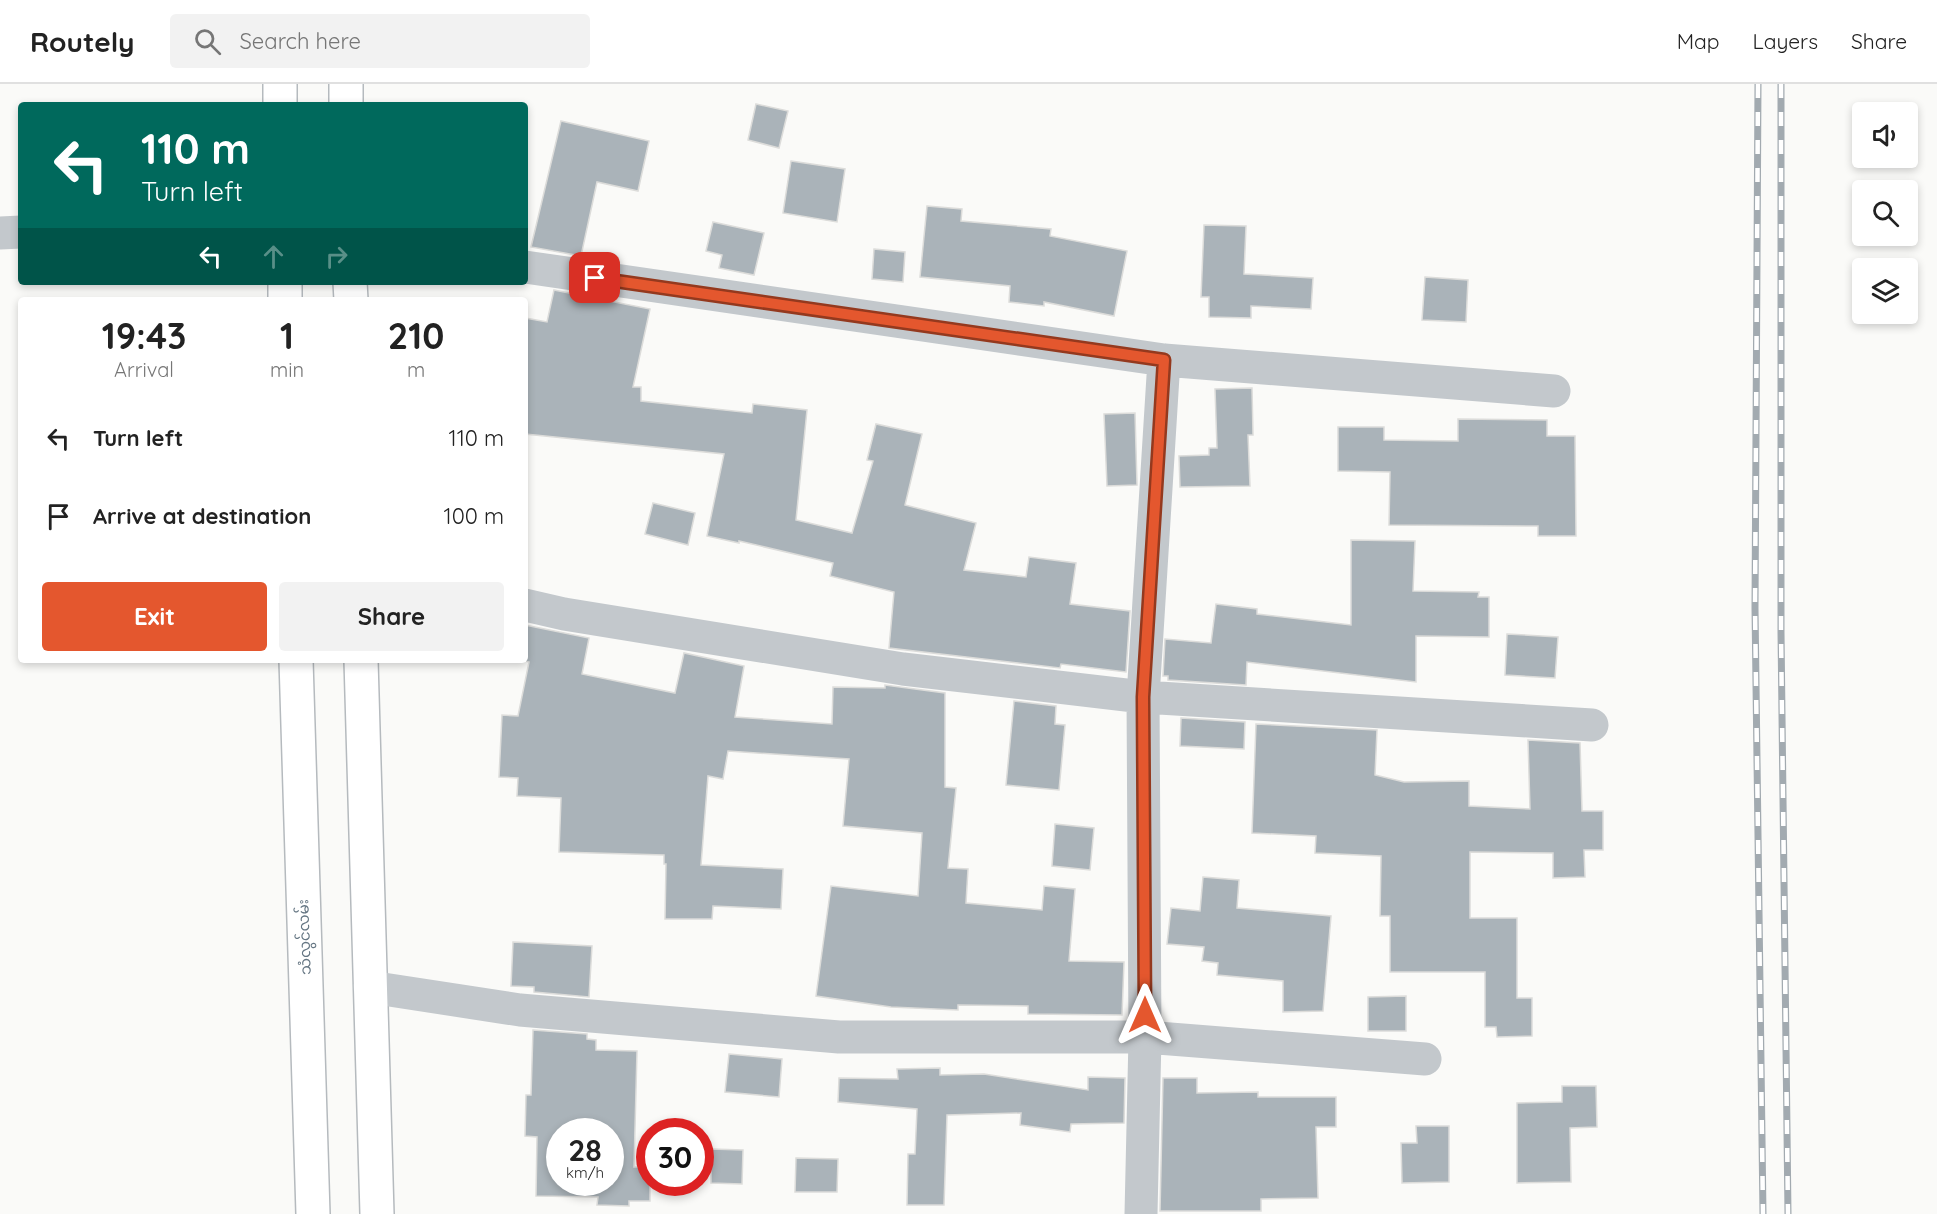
<!DOCTYPE html>
<html lang="en">
<head>
<meta charset="utf-8">
<style>
	:root { --surface:#fff; --page:#f2f2f2; --text:#222; --muted:#767676; --line:#e0e0e0; --accent:#e4572e }
	body { margin:0; font-family:Quicksand,"Noto Sans Myanmar",sans-serif; background:var(--page); color:var(--text); height:100vh; display:flex; flex-direction:column; font-size:22px; white-space:nowrap }
	* { box-sizing:border-box; margin:0 }
	p { font-size:20px; color:var(--muted) }
	.icon { flex:none; width:33px; height:33px; fill:none; stroke:currentColor; stroke-width:2; stroke-linecap:round; stroke-linejoin:round }
	.map { position:relative; flex:1; overflow:hidden }
	.side { position:absolute; left:18px; top:213px; width:510px; height:366px; display:flex; flex-direction:column; background:var(--surface); border-radius:6px; box-shadow:0 3px 9px #0003 }
	.side>* { flex:none }
	.banner { position:absolute; left:18px; top:18px; width:510px; height:183px; border-radius:6px; box-shadow:0 3px 9px #0003; background:#00695c; color:#fff; overflow:hidden }
	.controls { position:absolute; left:1852px; top:18px; display:grid; gap:12px }
	.controls a { display:grid; place-items:center; width:66px; height:66px; border-radius:6px; background:var(--surface); box-shadow:0 3px 9px #0003; font-size:30px }
	.speed { position:absolute; left:546px; top:1034px; display:flex; gap:12px; font-size:30px; font-weight:700; text-align:center }
	.speed>* { display:grid; place-content:center; width:78px; height:78px; border-radius:50%; background:var(--surface); box-shadow:0 3px 9px #0003; line-height:1 }
	.speed small { font-size:15px; font-weight:400 }
	.speed .limit { border:9px solid #d22; background:#fff; color:#111 }
	.pin { position:absolute; display:grid; place-items:center; width:51px; height:51px; color:#fff; margin:-26px; border-radius:12px; box-shadow:0 3px 9px #0006 }
	.me { position:absolute; width:66px; margin:-33px; rotate:0deg; stroke-linejoin:round; filter:drop-shadow(0 0 4px #0008) }
	.turn { display:flex; align-items:center; gap:21px; height:126px; padding:0 24px; font-size:27px }
	.turn .icon { width:78px; height:78px; stroke-width:2.5 }
	.turn b { display:block; font-size:42px; line-height:51px }
	.lanes { display:flex; align-items:center; height:57px; padding:0 24px; background:#0003; justify-content:center; gap:30px; direction:ltr }
	.lanes .off { opacity:.35 }
	.eta { display:flex; justify-content:space-evenly; align-items:center; height:102px; text-align:center }
	.eta b { font-size:36px; font-weight:800; line-height:42px }
	.primary-button { display:flex; gap:12px; margin-top:auto; padding:12px 24px }
	.primary-button a { flex:1; height:69px; border-radius:6px; background:var(--accent); color:#fff; font-size:24px; font-weight:800; line-height:69px; text-align:center }
	.primary-button a+a { background:var(--page); color:var(--text) }
	ul { padding:0; list-style:none }
	li { display:flex; align-items:center; gap:18px; height:78px; padding:0 24px }
	li div { flex:1 }
	li b { display:block; font-size:22px }
	li em { font-style:normal }
	header { display:flex; align-items:center; gap:36px; box-sizing:border-box; height:84px; padding:0 30px; background:var(--surface); border-bottom:2px solid var(--line) }
	header strong { font-size:28px }
	nav { display:flex; gap:33px; margin-inline-start:auto; font-size:21px }
	.search { width:420px; height:54px; background:var(--page); display:flex; align-items:center; gap:15px; box-sizing:border-box; padding:0 21px; border-radius:6px; color:var(--muted); font-size:22px }
	.map>svg:first-child { display:block }
	.building { fill:#aab3b9; stroke:#dcdcda; stroke-width:1.5; fill-rule:evenodd }
	.lines { fill:none; stroke-linecap:round; stroke-linejoin:round }
	.primary-casing { stroke:#b5babe; stroke-width:36 }
	.street { stroke:#c3c8cc; stroke-width:33 }
	.primary { stroke:#fff; stroke-width:33 }
	.rail-casing { stroke:#a2aab0; stroke-width:7 }
	.rail { stroke:#fff; stroke-width:4.5; stroke-dasharray:14; stroke-linecap:butt }
	.route-casing { stroke:#94391e; stroke-width:15 }
	.route { stroke:#e4572e; stroke-width:10 }
	.labels { text-anchor:middle; dominant-baseline:central; stroke-width:6; stroke-linejoin:round; paint-order:stroke }
	.street-label { font-size:15px; fill:#657683; stroke:#fff }
</style>
</head>
<body>
<header>
<strong>Routely</strong>
<div class="search"><svg class="icon" aria-label="search" viewBox="0 0 24 24"><circle cx="10" cy="10" r="6"/><path d="M15 15l6 6"/></svg>Search here</div>
<nav><a>Map</a><a>Layers</a><a>Share</a></nav>
</header>
<div class="map">
<svg width="1937" height="1130" viewBox="0 0 1937 1130">
	<rect width="100%" height="100%" fill="#fafaf8"/>
	<!-- building -->
	<path class="building" d="M 756,20 L 788,27 L 779,64 L 748,56 Z
		M 561,37 L 649,57 L 638,107 L 597,98 L 581,172 L 531,163 Z
		M 791,77 L 845,85 L 837,138 L 783,129 Z
		M 927,122 L 962,125 L 961,137 L 1051,145 L 1050,152 L 1127,167 L 1114,232 L 1044,218 L 1044,222 L 1009,218 L 1010,202 L 920,193 Z
		M 713,138 L 764,149 L 754,191 L 719,184 L 722,171 L 706,167 Z
		M 1204,141 L 1246,142 L 1244,190 L 1313,194 L 1311,225 L 1251,222 L 1251,234 L 1209,233 L 1209,213 L 1201,213 Z
		M 874,165 L 905,168 L 903,198 L 872,195 Z
		M 1425,193 L 1468,196 L 1466,238 L 1422,236 Z
		M 554,206 L 650,225 L 633,303 L 641,303 L 641,317 L 752,329 L 753,320 L 807,326 L 796,436 L 852,449 L 873,377 L 867,376 L 876,340 L 922,350 L 905,421 L 976,439 L 964,486 L 1026,493 L 1029,473 L 1076,479 L 1070,520 L 1130,527 L 1126,588 L 1061,580 L 1060,584 L 889,564 L 894,508 L 830,492 L 833,479 L 739,457 L 739,459 L 707,452 L 724,370 L 525,350 L 525,234 L 547,238 Z
		M 1252,304 L 1253,351 L 1248,351 L 1250,402 L 1180,403 L 1179,372 L 1209,371 L 1209,364 L 1217,364 L 1215,305 Z
		M 1135,329 L 1137,401 L 1107,402 L 1104,330 Z
		M 1458,335 L 1547,336 L 1547,352 L 1575,352 L 1576,452 L 1538,452 L 1538,442 L 1389,441 L 1390,388 L 1338,387 L 1338,343 L 1384,343 L 1384,356 L 1458,357 Z
		M 653,419 L 695,429 L 688,461 L 645,450 Z
		M 1351,456 L 1415,457 L 1413,507 L 1479,508 L 1478,513 L 1489,513 L 1489,553 L 1416,552 L 1416,598 L 1247,578 L 1246,601 L 1168,596 L 1168,592 L 1163,592 L 1165,555 L 1211,559 L 1216,520 L 1257,525 L 1257,530 L 1351,541 Z
		M 525,541 L 589,554 L 582,590 L 675,609 L 684,569 L 744,582 L 735,633 L 832,640 L 833,603 L 885,604 L 885,601 L 945,609 L 945,703 L 956,704 L 948,784 L 968,785 L 966,819 L 1042,826 L 1044,802 L 1075,805 L 1069,877 L 1124,878 L 1122,931 L 1028,930 L 1028,922 L 958,921 L 958,926 L 891,923 L 816,912 L 831,802 L 918,812 L 922,749 L 843,742 L 849,675 L 728,667 L 723,695 L 708,692 L 701,781 L 783,785 L 781,825 L 713,822 L 712,835 L 665,835 L 666,780 L 664,780 L 664,771 L 559,768 L 561,714 L 517,712 L 518,694 L 499,693 L 502,631 L 518,632 L 529,578 L 525,577 Z
		M 1507,550 L 1558,553 L 1555,594 L 1505,591 Z
		M 1014,617 L 1056,622 L 1055,640 L 1065,641 L 1059,706 L 1006,701 Z
		M 1181,634 L 1245,638 L 1244,665 L 1180,662 Z
		M 1256,640 L 1377,646 L 1375,691 L 1404,698 L 1469,697 L 1469,722 L 1530,725 L 1528,656 L 1580,659 L 1582,727 L 1603,727 L 1603,766 L 1584,766 L 1585,793 L 1553,794 L 1553,769 L 1470,768 L 1470,834 L 1517,834 L 1517,914 L 1532,914 L 1532,952 L 1497,953 L 1496,943 L 1485,943 L 1485,888 L 1390,888 L 1390,832 L 1380,832 L 1381,772 L 1315,769 L 1316,752 L 1252,749 Z
		M 1055,740 L 1094,744 L 1090,786 L 1052,782 Z
		M 1203,793 L 1239,796 L 1237,824 L 1331,832 L 1323,927 L 1283,928 L 1283,897 L 1217,891 L 1218,879 L 1202,877 L 1204,863 L 1167,860 L 1171,824 L 1200,827 Z
		M 513,858 L 592,862 L 589,913 L 534,908 L 534,903 L 511,902 Z
		M 1406,912 L 1406,947 L 1368,947 L 1368,913 Z
		M 533,946 L 587,950 L 587,955 L 596,956 L 596,966 L 637,967 L 634,1083 L 650,1083 L 650,1117 L 629,1117 L 629,1122 L 597,1121 L 598,1113 L 536,1112 L 537,1053 L 525,1052 L 526,1011 L 531,1011 ZM 560,1047 L 610,1047 L 610,1098 L 560,1098 Z
		M 729,970 L 782,975 L 779,1013 L 725,1008 Z
		M 940,984 L 940,991 L 984,990 L 1088,1006 L 1088,993 L 1125,994 L 1124,1039 L 1071,1040 L 1070,1048 L 1020,1041 L 1021,1029 L 947,1031 L 944,1121 L 907,1121 L 908,1070 L 915,1070 L 917,1025 L 838,1018 L 839,994 L 898,995 L 897,985 Z
		M 1163,994 L 1197,994 L 1197,1009 L 1258,1008 L 1258,1013 L 1336,1013 L 1336,1043 L 1316,1043 L 1318,1114 L 1261,1115 L 1261,1127 L 1160,1127 Z
		M 1562,1002 L 1596,1002 L 1597,1043 L 1570,1044 L 1571,1098 L 1517,1099 L 1517,1019 L 1562,1018 Z
		M 1416,1042 L 1449,1042 L 1449,1098 L 1402,1099 L 1401,1059 L 1417,1059 Z
		M 711,1065 L 743,1066 L 742,1100 L 711,1099 Z
		M 796,1074 L 838,1075 L 837,1108 L 795,1108 Z"/>
	<g class="lines">
		<defs>
			<path id="primary" d="M 280,0 L 280,21
				M 346,0 L 346,21
				M 285,198 L 285,216
				M 350,198 L 351,216
				M 296,576 L 313,1130
				M 361,576 L 377,1130"/>
		</defs>
		<!-- primary casing -->
		<use href="#primary" class="primary-casing"/>
		<!-- street -->
		<path class="street" d="M 0,149 L 21,148
			M 525,183 L 1164,276 L 1554,307
			M 525,521 L 564,530 L 903,585 L 1143,613 L 1592,641
			M 370,903 L 520,926 L 839,953 L 1145,953 L 1425,975
			M 1141,1130 L 1145,953 L 1143,613 L 1164,276"/>
		<!-- primary -->
		<use href="#primary" class="primary"/>
		<defs>
			<path id="rail" d="M 1758,0 L 1755,524 L 1763,1130
				M 1781,0 L 1781,548 L 1788,1130"/>
		</defs>
		<!-- rail casing -->
		<use href="#rail" class="rail-casing"/>
		<!-- rail -->
		<use href="#rail" class="rail"/>
	</g>
	<g class="lines">
		<defs>
			<path id="route" d="M 595,194 L 1164,276 L 1143,613 L 1145,931"/>
		</defs>
		<!-- route casing -->
		<use href="#route" class="route-casing"/>
		<!-- route -->
		<use href="#route" class="route"/>
	</g>
	<g class="labels">
		<!-- street labels -->
		<g class="street-label">
			<text transform="translate(304 853) rotate(-92)">သံလွင်လမ်း</text>
		</g>
	</g>
</svg>
<div class="controls">
<a><svg class="icon" aria-label="sound" viewBox="0 0 24 24"><path d="M4 9h4l5-4v14l-5-4H4zM17 9q2 3 0 6"/></svg></a>
<a><svg class="icon" aria-label="search" viewBox="0 0 24 24"><circle cx="10" cy="10" r="6"/><path d="M15 15l6 6"/></svg></a>
<a><svg class="icon" aria-label="layers" viewBox="0 0 24 24"><path d="M12 4l9 5-9 5-9-5zM3 14l9 5 9-5"/></svg></a>
</div>
<div class="speed"><div>28<small>km/h</small></div><div class="limit">30</div></div>
<div class="pin" style="left:595px;top:194px;background:#d93025"><svg class="icon" aria-label="arrive" viewBox="0 0 24 24"><path d="M6 21V4h12l-3 4 3 4H6"/></svg></div>
<svg class="me" style="left:1145px;top:931px" viewBox="-20 -20 40 40"><path d="M0-17L14 15 0 8-14 15z" fill="#e4572e" stroke="#fff" stroke-width="4"/></svg>
<div class="banner">
<div class="turn"><svg class="icon" aria-label="left" viewBox="0 0 24 24"><path d="M17 20v-9H6M10 6l-5 5 5 5"/></svg><div><b>110 m</b>Turn left</div></div>
<div class="lanes"><svg class="icon" aria-label="left" viewBox="0 0 24 24"><path d="M17 20v-9H6M10 6l-5 5 5 5"/></svg><svg class="icon off" aria-label="ahead" viewBox="0 0 24 24"><path d="M12 20V5M6 11l6-6 6 6"/></svg><svg class="icon off" aria-label="right" viewBox="0 0 24 24"><path d="M7 20v-9h11M14 6l5 5-5 5"/></svg></div>
</div>
<section class="side">
<div class="eta">
<div><b>19:43</b><p>Arrival</p></div>
<div><b>1</b><p>min</p></div>
<div><b>210</b><p>m</p></div>
</div>
<ul>
<li><svg class="icon" aria-label="left" viewBox="0 0 24 24"><path d="M17 20v-9H6M10 6l-5 5 5 5"/></svg><div><b>Turn left</b></div><em>110 m</em></li>
<li><svg class="icon" aria-label="arrive" viewBox="0 0 24 24"><path d="M6 21V4h12l-3 4 3 4H6"/></svg><div><b>Arrive at destination</b></div><em>100 m</em></li>
</ul>
<div class="primary-button"><a>Exit</a><a>Share</a></div>
</section>
</div>
</body>
</html>
